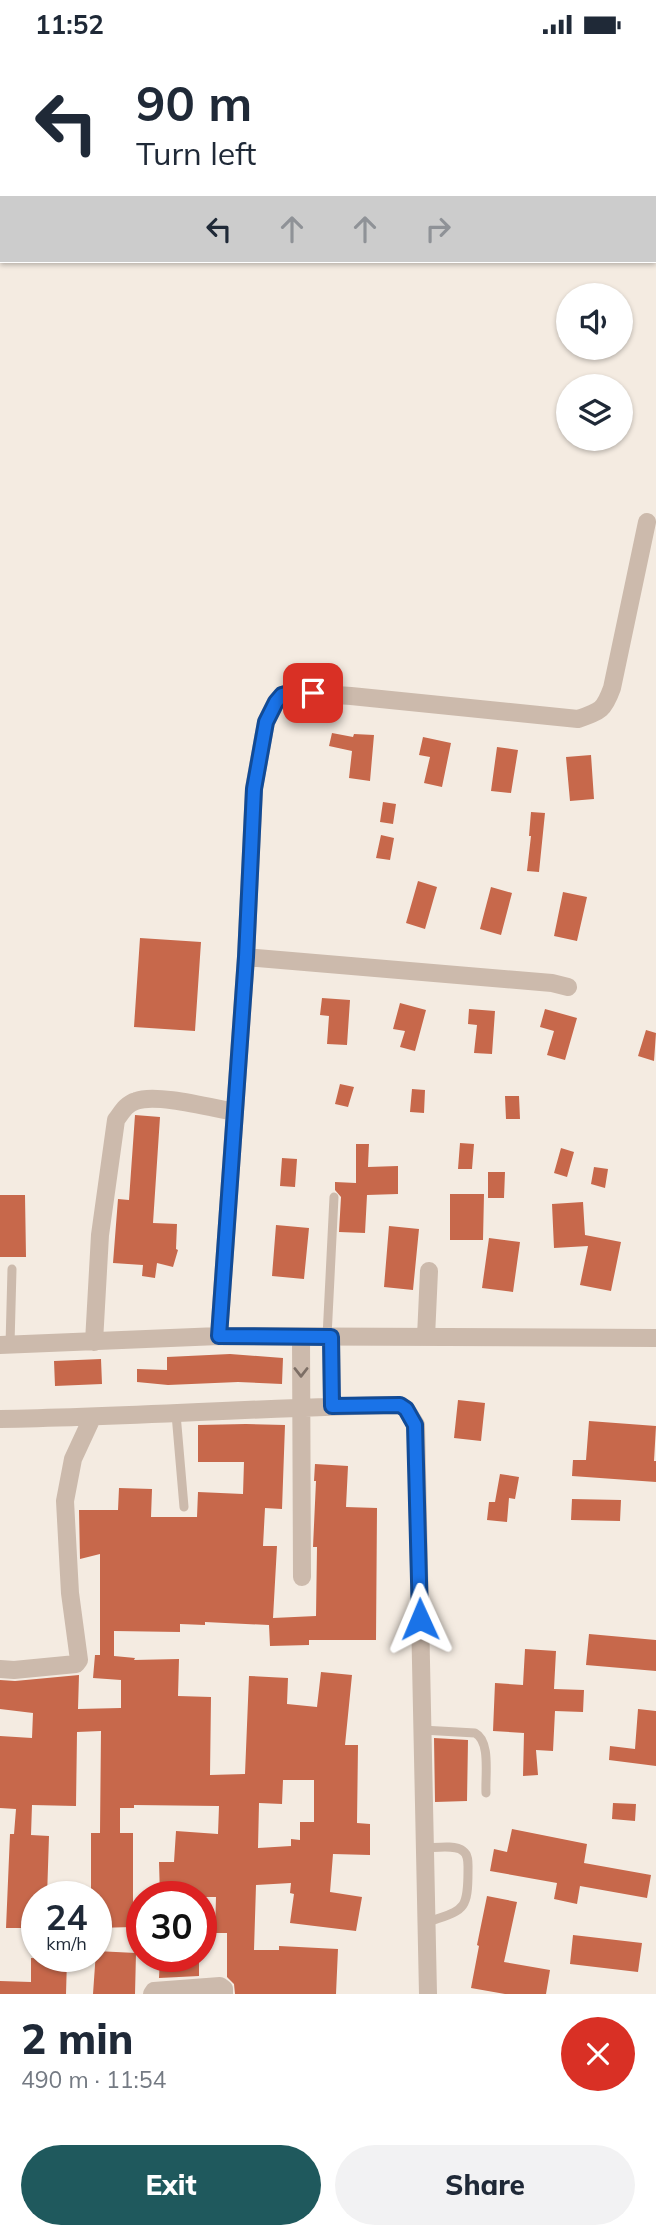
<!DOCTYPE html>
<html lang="en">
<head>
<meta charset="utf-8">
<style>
	:root { --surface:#fff; --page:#f2f2f3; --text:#1f2937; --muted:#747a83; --accent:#1f595d }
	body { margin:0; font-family:Mulish,sans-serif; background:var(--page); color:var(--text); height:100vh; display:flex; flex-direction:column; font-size:26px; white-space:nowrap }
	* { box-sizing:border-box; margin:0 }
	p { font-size:23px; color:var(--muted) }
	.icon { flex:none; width:38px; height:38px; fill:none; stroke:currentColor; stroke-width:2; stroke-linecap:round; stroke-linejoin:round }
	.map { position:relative; height:1945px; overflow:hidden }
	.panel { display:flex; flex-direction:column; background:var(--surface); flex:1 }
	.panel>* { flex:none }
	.top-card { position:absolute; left:0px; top:0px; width:656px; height:214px; box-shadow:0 2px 5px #0004; background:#fff; color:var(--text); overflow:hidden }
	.tools { position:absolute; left:556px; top:234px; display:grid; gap:14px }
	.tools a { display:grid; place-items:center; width:77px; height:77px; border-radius:50%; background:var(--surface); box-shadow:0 2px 5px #0004; font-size:35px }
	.speed { position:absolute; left:21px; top:1832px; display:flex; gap:14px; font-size:35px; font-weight:700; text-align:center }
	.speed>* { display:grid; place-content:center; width:91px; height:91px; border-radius:50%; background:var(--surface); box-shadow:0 2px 5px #0004; line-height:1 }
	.speed small { font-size:18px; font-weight:400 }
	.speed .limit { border:10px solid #d22; background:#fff; color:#111 }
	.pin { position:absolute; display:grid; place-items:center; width:60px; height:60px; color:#fff; margin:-30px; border-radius:14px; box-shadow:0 4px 10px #0006 }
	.me { position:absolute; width:77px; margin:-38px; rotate:359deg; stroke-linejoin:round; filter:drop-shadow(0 0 5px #0008) }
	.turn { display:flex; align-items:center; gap:24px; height:147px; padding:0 21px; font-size:32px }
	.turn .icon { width:91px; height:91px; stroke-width:2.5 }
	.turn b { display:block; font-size:49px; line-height:60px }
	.lanes { display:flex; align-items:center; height:66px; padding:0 21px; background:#0003; justify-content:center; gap:35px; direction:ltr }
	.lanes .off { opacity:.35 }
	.round { display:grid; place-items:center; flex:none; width:74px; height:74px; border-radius:37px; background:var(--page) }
	.overview { display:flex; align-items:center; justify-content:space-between; height:119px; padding:0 21px }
	h1 { font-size:42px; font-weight:800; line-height:52px }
	.button { display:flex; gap:14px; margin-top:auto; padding:14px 21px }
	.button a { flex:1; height:80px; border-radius:42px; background:var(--accent); color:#fff; font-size:28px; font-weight:800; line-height:80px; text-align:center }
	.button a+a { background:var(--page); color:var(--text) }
	.status { display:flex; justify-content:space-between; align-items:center; height:49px; padding:0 35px; background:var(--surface); direction:ltr }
	.status svg { height:19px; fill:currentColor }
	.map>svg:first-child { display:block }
	.building { fill:#c7684b; fill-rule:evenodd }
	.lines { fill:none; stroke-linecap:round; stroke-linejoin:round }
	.lane { stroke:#ccbaac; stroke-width:9 }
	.street { stroke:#ccbaac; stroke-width:18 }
	.oneway { stroke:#7c6e65 }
	.route-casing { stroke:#114b97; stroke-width:18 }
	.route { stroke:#1a73e8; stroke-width:12 }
</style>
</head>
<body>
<div class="status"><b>11:52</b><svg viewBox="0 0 49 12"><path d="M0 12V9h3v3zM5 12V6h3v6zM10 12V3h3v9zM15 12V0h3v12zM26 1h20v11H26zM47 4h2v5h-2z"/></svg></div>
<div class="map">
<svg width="656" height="1945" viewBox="0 0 656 1945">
	<rect width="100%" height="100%" fill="#f4ebe1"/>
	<!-- building -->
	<path class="building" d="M 332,684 L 353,688 L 354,685 L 374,686 L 370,732 L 349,729 L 352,702 L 329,697 Z
		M 423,688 L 451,694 L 442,738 L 424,734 L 430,708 L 419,706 Z
		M 497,698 L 518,701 L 511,744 L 491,742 Z
		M 591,706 L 594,750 L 570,752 L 566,708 Z
		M 383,753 L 396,755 L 393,775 L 380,773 Z
		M 531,763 L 545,764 L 539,823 L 527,822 L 531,787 L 529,787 Z
		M 381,786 L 394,789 L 390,811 L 376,809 Z
		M 418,832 L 437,838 L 425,880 L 406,874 Z
		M 491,838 L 512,844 L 501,886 L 480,880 Z
		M 563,843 L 587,848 L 577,892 L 554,887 Z
		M 140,889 L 201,893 L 195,982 L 134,978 Z
		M 322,949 L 350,951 L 347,996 L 327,995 L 329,967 L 320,966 Z
		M 400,954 L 426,961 L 415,1002 L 400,998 L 405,982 L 393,980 Z
		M 469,960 L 495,962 L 492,1005 L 474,1004 L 477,976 L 468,975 Z
		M 545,960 L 577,969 L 565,1011 L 547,1006 L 554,982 L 540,978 Z
		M 646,981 L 656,984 L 654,1012 L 638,1007 Z
		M 340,1035 L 354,1038 L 348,1058 L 335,1055 Z
		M 412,1040 L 425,1041 L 424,1064 L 410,1063 Z
		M 505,1047 L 519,1047 L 520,1070 L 506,1070 Z
		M 135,1066 L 160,1068 L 153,1174 L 177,1175 L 176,1200 L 178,1201 L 173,1218 L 157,1214 L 155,1229 L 142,1227 L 143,1216 L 113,1214 L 118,1150 L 129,1151 Z
		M 460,1094 L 474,1095 L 472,1120 L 458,1120 Z
		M 356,1095 L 369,1095 L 368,1118 L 398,1117 L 398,1145 L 367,1146 L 365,1184 L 339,1183 L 341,1148 L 335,1141 L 335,1133 L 356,1134 Z
		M 561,1099 L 574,1103 L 567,1128 L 554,1124 Z
		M 282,1109 L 297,1110 L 295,1138 L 280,1137 Z
		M 594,1118 L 608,1120 L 605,1139 L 591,1135 Z
		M 488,1123 L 505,1123 L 504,1149 L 488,1149 Z
		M 450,1145 L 484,1145 L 483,1191 L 450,1191 Z
		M 0,1146 L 25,1146 L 26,1208 L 0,1208 Z
		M 583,1153 L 585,1186 L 621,1193 L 611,1242 L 580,1236 L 588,1197 L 554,1199 L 552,1155 Z
		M 276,1176 L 309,1179 L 304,1230 L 272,1227 Z
		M 389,1177 L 419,1180 L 413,1241 L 384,1238 Z
		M 489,1189 L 520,1193 L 513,1243 L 482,1239 Z
		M 230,1305 L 283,1309 L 282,1335 L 238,1333 L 168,1336 L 137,1333 L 137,1320 L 167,1321 L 167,1308 Z
		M 101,1310 L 102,1335 L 55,1337 L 54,1312 Z
		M 458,1351 L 485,1354 L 481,1392 L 454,1389 Z
		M 589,1372 L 656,1377 L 654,1412 L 656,1412 L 656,1433 L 572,1427 L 573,1411 L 586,1411 Z
		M 246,1375 L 285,1376 L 282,1460 L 265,1459 L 263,1497 L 277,1497 L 273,1569 L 316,1567 L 317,1498 L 313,1498 L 316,1432 L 314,1432 L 315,1415 L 348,1417 L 346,1458 L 377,1459 L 376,1591 L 309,1591 L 309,1596 L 270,1597 L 269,1576 L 205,1573 L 205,1576 L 180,1575 L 180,1583 L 114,1582 L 114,1607 L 135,1609 L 134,1611 L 179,1610 L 178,1647 L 211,1648 L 210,1726 L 245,1725 L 249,1627 L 288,1629 L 287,1655 L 317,1658 L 321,1623 L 352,1626 L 345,1696 L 358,1696 L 357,1774 L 370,1775 L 370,1806 L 333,1805 L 330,1843 L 362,1848 L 356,1882 L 290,1874 L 294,1845 L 290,1844 L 291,1834 L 256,1836 L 254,1901 L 279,1901 L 279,1897 L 338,1900 L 336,1945 L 235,1945 L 234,1935 L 227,1928 L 227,1884 L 215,1884 L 216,1848 L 160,1848 L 159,1813 L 174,1813 L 176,1782 L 218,1785 L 219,1757 L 134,1756 L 134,1759 L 120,1759 L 120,1784 L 133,1784 L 133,1878 L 96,1879 L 96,1848 L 91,1848 L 91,1784 L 100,1784 L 101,1682 L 77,1683 L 76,1757 L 32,1756 L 31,1786 L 49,1787 L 47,1848 L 37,1848 L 37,1879 L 6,1879 L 10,1785 L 14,1785 L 16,1760 L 0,1759 L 0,1687 L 32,1689 L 33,1664 L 0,1660 L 0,1631 L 15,1632 L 79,1626 L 78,1660 L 121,1659 L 121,1631 L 93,1629 L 95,1606 L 100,1606 L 100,1505 L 80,1510 L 79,1461 L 118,1461 L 119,1439 L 152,1440 L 151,1468 L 197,1468 L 198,1443 L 243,1445 L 244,1413 L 198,1413 L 198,1376 ZM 283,1731 L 314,1731 L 314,1773 L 300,1773 L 300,1791 L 291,1790 L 291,1797 L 258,1799 L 259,1754 L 282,1755 Z
		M 500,1425 L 519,1428 L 515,1450 L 509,1449 L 507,1473 L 487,1471 L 489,1453 L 495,1453 Z
		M 572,1450 L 621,1451 L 620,1472 L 571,1471 Z
		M 589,1585 L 656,1591 L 656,1622 L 586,1616 Z
		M 525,1600 L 556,1602 L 554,1640 L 584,1641 L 583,1663 L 555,1662 L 553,1702 L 536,1701 L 538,1726 L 523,1727 L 524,1684 L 493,1682 L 495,1634 L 523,1636 Z
		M 638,1660 L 656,1662 L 656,1717 L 609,1711 L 610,1697 L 635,1700 Z
		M 434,1689 L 468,1691 L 467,1752 L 435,1753 Z
		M 613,1754 L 636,1755 L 635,1772 L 612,1770 Z
		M 512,1780 L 587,1795 L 584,1814 L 651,1826 L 647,1849 L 580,1837 L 577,1855 L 554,1850 L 557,1834 L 490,1822 L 494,1800 L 507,1803 Z
		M 487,1847 L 517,1853 L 504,1913 L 550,1921 L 546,1945 L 505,1945 L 471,1939 L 479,1897 L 477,1896 Z
		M 573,1886 L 642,1894 L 638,1923 L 570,1915 Z
		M 96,1902 L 136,1904 L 135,1945 L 93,1945 Z
		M 160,1908 L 199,1908 L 199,1927 L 159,1929 Z
		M 31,1909 L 67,1910 L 66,1945 L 0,1945 L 0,1932 L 31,1933 Z"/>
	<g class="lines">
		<!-- lane -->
		<path class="lane" d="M 327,1288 L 334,1148
			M 10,1296 L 12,1220
			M 176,1365 L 184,1458
			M 422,1681 L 475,1684 C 491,1692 485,1727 486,1744
			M 425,1799 C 434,1799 455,1795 463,1802 C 469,1806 468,1815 468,1822 C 468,1864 463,1860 426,1874"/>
		<!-- street -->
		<path class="street" d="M 21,0 L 23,2
			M 246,908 L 552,934 L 568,938
			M 219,1287 L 246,908 L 254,739 L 266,673 L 276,653 L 282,646 L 293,643 L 351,647 L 578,670 C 601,662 604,661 612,639 L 647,473
			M 301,1288 L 302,1528
			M 331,1288 L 332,1357
			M 426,1288 L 429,1222
			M 94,1293 L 100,1186 L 116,1071 C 122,1063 126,1055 136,1052 C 156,1044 212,1059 235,1063
			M 0,1296 L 219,1287 L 656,1289
			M 0,1370 C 133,1368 266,1358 400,1356 L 406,1360 L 416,1376 L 428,1945
			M 0,1620 L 14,1621 L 76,1615 L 79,1611 L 70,1544 L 65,1452 L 73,1410 L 92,1369
			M 152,1945 L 154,1942 L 220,1937 L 224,1940 L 224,1945"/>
	</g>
	<!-- one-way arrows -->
	<defs><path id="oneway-chevron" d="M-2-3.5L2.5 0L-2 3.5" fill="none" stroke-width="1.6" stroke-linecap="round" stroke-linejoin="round" transform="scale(1.75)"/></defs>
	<use class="oneway" href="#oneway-chevron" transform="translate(301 1323) rotate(90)"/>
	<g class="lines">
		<defs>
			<path id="route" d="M 313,644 L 293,643 L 282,646 L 276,653 L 266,673 L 254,740 L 246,908 L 219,1287 L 331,1288 L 332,1357 L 400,1356 L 406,1360 L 415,1376 L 420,1570"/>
		</defs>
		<!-- route casing -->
		<use href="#route" class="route-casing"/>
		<!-- route -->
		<use href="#route" class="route"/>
	</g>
</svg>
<div class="tools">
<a><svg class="icon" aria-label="sound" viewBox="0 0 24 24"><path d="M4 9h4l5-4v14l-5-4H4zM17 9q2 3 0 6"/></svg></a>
<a><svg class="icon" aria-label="layers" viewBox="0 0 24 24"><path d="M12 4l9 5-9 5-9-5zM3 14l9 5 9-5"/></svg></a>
</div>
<div class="speed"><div>24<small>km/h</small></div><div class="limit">30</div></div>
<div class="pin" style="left:313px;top:644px;background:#d93025"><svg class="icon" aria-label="arrive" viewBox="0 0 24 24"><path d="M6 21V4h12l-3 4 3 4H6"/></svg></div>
<svg class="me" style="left:420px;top:1570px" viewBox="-20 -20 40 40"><path d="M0-17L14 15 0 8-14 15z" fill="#1a73e8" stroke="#fff" stroke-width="4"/></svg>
<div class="top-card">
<div class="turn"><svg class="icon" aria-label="left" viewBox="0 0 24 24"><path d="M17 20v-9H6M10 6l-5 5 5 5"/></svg><div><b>90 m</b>Turn left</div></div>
<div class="lanes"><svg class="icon" aria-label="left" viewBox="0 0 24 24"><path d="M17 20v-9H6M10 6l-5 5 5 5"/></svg><svg class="icon off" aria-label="ahead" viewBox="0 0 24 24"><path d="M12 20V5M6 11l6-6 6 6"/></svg><svg class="icon off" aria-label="ahead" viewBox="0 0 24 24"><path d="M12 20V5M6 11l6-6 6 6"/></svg><svg class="icon off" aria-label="right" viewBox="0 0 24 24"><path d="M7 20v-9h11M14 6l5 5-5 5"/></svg></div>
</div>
</div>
<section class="panel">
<div class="overview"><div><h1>2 min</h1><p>490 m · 11:54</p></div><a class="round" style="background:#d93025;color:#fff"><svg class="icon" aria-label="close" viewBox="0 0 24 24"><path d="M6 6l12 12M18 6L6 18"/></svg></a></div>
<div class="button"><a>Exit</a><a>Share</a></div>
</section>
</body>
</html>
